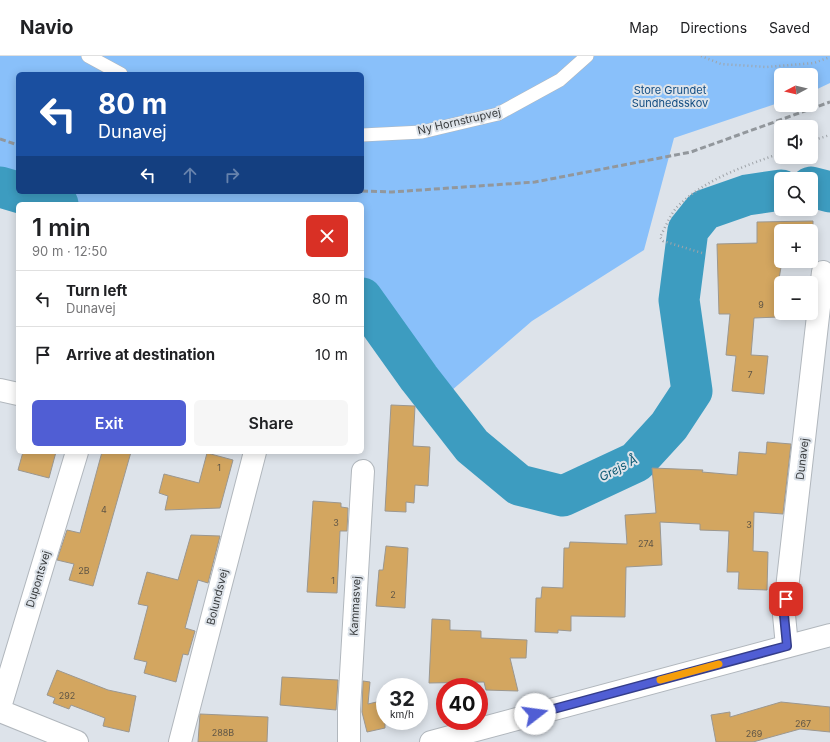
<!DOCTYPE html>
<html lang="en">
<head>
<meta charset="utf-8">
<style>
	:root { --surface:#fff; --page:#f6f6f6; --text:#202124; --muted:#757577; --line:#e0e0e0; --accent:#505ed4 }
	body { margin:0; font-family:Inter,sans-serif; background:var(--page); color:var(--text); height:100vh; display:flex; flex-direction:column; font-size:15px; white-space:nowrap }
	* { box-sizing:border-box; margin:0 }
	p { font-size:13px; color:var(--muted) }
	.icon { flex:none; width:22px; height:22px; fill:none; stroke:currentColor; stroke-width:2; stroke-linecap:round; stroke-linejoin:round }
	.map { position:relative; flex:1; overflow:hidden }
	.side { position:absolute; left:16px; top:146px; width:348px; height:252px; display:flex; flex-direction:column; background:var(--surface); border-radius:6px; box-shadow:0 2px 10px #0003 }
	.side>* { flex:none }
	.hud { position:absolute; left:16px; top:16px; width:348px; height:122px; border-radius:6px; box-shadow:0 2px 10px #0003; background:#1a4fa0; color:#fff; overflow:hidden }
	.needle { width:26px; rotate:263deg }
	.buttons { position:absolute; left:774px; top:12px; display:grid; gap:8px }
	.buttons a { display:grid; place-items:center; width:44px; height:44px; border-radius:6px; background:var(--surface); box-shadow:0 2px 10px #0003; font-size:20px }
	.speed { position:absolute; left:376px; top:622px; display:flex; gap:8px; font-size:20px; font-weight:700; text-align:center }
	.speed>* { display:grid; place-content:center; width:52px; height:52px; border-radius:50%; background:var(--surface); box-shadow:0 2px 10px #0003; line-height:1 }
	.speed small { font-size:10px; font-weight:400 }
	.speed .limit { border:6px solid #d22; background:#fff; color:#111 }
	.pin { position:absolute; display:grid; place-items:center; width:34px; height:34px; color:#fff; margin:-17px; border-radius:8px; box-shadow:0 2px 6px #0006 }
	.me { position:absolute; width:44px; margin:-22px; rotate:75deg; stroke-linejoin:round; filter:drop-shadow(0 0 3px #0008) }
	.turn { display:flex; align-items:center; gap:14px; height:84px; padding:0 16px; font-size:18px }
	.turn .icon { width:52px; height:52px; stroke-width:2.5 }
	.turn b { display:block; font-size:28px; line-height:34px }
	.lanes { display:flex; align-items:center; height:38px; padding:0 16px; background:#0003; justify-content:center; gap:20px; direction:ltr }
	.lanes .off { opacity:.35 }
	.round { display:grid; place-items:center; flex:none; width:42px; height:42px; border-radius:6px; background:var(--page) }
	.headline { display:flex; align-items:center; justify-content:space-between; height:68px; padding:0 16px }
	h1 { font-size:24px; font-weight:600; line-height:30px }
	.action { display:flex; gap:8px; margin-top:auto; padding:8px 16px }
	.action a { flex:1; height:46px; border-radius:6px; background:var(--accent); color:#fff; font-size:16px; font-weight:600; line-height:46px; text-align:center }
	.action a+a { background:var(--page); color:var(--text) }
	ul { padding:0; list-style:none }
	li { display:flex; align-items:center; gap:12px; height:56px; padding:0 16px; border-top:1px solid var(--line) }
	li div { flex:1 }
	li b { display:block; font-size:15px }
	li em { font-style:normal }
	header { display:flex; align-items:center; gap:24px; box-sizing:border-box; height:56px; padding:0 20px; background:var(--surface); border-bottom:1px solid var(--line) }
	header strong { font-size:19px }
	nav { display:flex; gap:22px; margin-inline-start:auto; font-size:14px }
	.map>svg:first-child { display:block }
	.green { fill:#89c0fa; fill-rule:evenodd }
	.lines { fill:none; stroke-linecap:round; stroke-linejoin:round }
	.river { stroke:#3d9cc0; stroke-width:41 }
	.building { fill:#d3a660; stroke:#9b9790 }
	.service-casing { stroke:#b1b7bd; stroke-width:14 }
	.minor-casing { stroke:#b1b7bd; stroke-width:24 }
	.tertiary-casing { stroke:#b1b7bd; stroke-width:24 }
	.path { stroke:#9fa4a9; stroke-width:2.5; stroke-dasharray:1 3; stroke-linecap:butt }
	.service { stroke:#fff; stroke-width:13 }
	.minor { stroke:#fff; stroke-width:22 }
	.tertiary { stroke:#fff; stroke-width:22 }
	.rail { stroke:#92979c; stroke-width:3; stroke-dasharray:6 3; stroke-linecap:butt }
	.route-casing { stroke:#343d8a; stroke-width:10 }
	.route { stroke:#505ed4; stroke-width:7 }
	.slow { stroke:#f59e0b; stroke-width:7 }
	.labels { text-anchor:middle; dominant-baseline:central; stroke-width:4; stroke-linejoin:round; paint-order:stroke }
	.number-label { font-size:9px; fill:#605646 }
	.park-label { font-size:11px; fill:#134d82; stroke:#dde3ea }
	.street-label { font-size:11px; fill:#393c3e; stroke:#dde3ea }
	.water-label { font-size:12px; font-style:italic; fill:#0b5872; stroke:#dde3ea }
</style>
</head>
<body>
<header>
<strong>Navio</strong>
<nav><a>Map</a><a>Directions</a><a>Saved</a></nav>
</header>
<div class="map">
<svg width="830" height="686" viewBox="0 0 830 686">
	<rect width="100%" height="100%" fill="#dde3ea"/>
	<!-- green -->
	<path class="green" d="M 0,0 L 830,0 L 830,27 L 811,36 L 811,19 L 781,19 L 781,46 L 674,82 L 644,194 L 532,265 L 429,354 L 362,268 L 362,148 L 34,148 L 0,140 ZM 18,18 L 362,18 L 362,136 L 18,136 Z"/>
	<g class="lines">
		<!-- river -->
		<path class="river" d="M 0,131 L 58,148
			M 811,131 L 830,136
			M 362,242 L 419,322 L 472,390 L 519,429 L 563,440 L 636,406 L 669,370 L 692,335 L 679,244 L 688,174 L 704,154 L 747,139 L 781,134"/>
	</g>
	<!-- building -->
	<path class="building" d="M 813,165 L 813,194 L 811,194 L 811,175 L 781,175 L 782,205 L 778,229 L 781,229 L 781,252 L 778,252 L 778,261 L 754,262 L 751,299 L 768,300 L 764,338 L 732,335 L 736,300 L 726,299 L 730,258 L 719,258 L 717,188 L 757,187 L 757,166 Z
		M 391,349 L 415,350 L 413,390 L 430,391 L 428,430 L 415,429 L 414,447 L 406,446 L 406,456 L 385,455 Z
		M 767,386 L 791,388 L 783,458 L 754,456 L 753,495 L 768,496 L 767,534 L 738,533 L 739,516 L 727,516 L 729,475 L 700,474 L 700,468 L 660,466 L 662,509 L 626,511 L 625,561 L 571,560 L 571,575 L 558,574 L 558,577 L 535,576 L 536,542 L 541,542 L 542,531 L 563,532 L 564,492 L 569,492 L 570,486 L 627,488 L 625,459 L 656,457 L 652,412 L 703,414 L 702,416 L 737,419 L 739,396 L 766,398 Z
		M 23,396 L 56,396 L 49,422 L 18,414 Z
		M 102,396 L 131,396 L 93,530 L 69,524 L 74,508 L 57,504 L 67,474 L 80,477 Z
		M 207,397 L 233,404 L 220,452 L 165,454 L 168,440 L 159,437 L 164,418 L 199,427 Z
		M 313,445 L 341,447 L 341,451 L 348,452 L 347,475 L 340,475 L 337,537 L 307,536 Z
		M 191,479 L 220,480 L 208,527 L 198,524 L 185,572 L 195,575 L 188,599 L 183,598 L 176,626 L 144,617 L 147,606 L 134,603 L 148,550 L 138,548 L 147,516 L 178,524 Z
		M 386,490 L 408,492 L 405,552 L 376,550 L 379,514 L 383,514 Z
		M 432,563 L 450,564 L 450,574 L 481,575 L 481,582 L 527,584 L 526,602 L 510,602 L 518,635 L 486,634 L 484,626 L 429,627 Z
		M 57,614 L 108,634 L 136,640 L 129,676 L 103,670 L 105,662 L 71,649 L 69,653 L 53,647 L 55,642 L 47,639 Z
		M 282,621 L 338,624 L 336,654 L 280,649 Z
		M 363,625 L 370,626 L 368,648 L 385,644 L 385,672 L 367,676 L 362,656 Z
		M 781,646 L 830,651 L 830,676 L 800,673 L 753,686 L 716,686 L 711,659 L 730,656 L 730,661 Z
		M 200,658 L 268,661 L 267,686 L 198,686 Z"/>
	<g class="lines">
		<defs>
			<path id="service" d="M 88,0 L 121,18
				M 362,79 L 422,76 L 498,58 L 560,24 L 587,0"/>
			<path id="minor" d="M 0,334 L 18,338
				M 787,590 L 784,559 L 823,216
				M 0,651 L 77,396
				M 180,686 L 255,396
				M 349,686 L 349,653 L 363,415"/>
			<path id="tertiary" d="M 0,655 L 77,686
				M 431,686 L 830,579"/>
		</defs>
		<!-- service casing -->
		<use href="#service" class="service-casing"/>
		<!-- minor casing -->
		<use href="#minor" class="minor-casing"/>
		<!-- tertiary casing -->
		<use href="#tertiary" class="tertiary-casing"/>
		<!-- path -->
		<path class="path" d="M 701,0 L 721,8 L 766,11 L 814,7 L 830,1
			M 811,85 L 830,79
			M 702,197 L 663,185 L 660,181 C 665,172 670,159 677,151 C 705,123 745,110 781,97"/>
		<!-- service -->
		<use href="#service" class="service"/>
		<!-- minor -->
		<use href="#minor" class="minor"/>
		<!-- tertiary -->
		<use href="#tertiary" class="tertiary"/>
		<!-- rail -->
		<path class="rail" d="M 0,83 L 18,89
			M 362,135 L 392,136 L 535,126 L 691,96 L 830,46"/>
	</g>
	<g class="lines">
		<defs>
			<path id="route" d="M 535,658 L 787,590 L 784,559 L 786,543"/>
		</defs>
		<!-- route casing -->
		<use href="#route" class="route-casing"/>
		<!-- route -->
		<use href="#route" class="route"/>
		<!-- slow -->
		<path class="slow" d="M 660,624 L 719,608"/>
	</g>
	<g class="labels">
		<!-- number labels -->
		<g class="number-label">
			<text x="761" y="248">9</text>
			<text x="750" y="318">7</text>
			<text x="219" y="411">1</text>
			<text x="104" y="453">4</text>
			<text x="336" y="466">3</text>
			<text x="749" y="468">3</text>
			<text x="646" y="487">274</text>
			<text x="84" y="514">2B</text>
			<text x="333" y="524">1</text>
			<text x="393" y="538">2</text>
			<text x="67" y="639">292</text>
			<text x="803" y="667">267</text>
			<text x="223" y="676">288B</text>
			<text x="754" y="677">269</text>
		</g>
		<!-- park labels -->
		<g class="park-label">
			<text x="670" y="34">Store Grundet<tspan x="670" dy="13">Sundhedsskov</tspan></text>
		</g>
		<!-- street labels -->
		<g class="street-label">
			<text transform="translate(459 65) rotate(-13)">Ny Hornstrupvej</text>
			<text transform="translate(802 403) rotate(-83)">Dunavej</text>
			<text transform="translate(38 523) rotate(-73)">Dupontsvej</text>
			<text transform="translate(217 541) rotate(-76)">Bolundsvej</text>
			<text transform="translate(355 550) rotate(-87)">Kammasvej</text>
		</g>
		<!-- water labels -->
		<g class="water-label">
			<text transform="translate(618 412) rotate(-28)">Grejs Å</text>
		</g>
	</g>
</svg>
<div class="buttons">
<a><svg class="needle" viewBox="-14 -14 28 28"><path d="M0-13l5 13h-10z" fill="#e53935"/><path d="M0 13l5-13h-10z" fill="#757577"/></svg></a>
<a><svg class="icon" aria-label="sound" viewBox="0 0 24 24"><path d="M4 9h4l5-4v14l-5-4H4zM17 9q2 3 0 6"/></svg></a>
<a><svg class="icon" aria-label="search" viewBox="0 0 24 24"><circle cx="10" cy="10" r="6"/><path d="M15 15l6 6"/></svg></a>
<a>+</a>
<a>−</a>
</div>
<div class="speed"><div>32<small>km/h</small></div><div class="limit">40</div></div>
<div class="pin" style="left:786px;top:543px;background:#d93025"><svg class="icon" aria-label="arrive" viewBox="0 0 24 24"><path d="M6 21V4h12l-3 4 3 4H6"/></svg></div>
<svg class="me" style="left:535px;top:658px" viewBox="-20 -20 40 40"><circle r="19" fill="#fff"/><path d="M0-13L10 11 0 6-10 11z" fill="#505ed4"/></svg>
<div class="hud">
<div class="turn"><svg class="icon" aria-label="left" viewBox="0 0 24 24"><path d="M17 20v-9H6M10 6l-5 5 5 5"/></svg><div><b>80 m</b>Dunavej</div></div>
<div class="lanes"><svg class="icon" aria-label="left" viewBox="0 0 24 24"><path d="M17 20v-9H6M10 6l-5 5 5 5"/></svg><svg class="icon off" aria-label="ahead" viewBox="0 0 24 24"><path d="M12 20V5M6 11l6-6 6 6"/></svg><svg class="icon off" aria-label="right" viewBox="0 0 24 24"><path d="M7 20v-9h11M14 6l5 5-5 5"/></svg></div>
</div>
<section class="side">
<div class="headline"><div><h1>1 min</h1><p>90 m · 12:50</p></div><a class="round" style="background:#d93025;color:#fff"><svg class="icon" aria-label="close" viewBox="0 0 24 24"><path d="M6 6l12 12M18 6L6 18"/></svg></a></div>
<ul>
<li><svg class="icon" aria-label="left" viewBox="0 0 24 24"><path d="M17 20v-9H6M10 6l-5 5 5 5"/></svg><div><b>Turn left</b><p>Dunavej</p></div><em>80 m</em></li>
<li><svg class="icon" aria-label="arrive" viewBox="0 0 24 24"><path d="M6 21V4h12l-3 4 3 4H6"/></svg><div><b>Arrive at destination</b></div><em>10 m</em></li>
</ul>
<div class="action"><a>Exit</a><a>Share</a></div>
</section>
</div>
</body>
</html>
